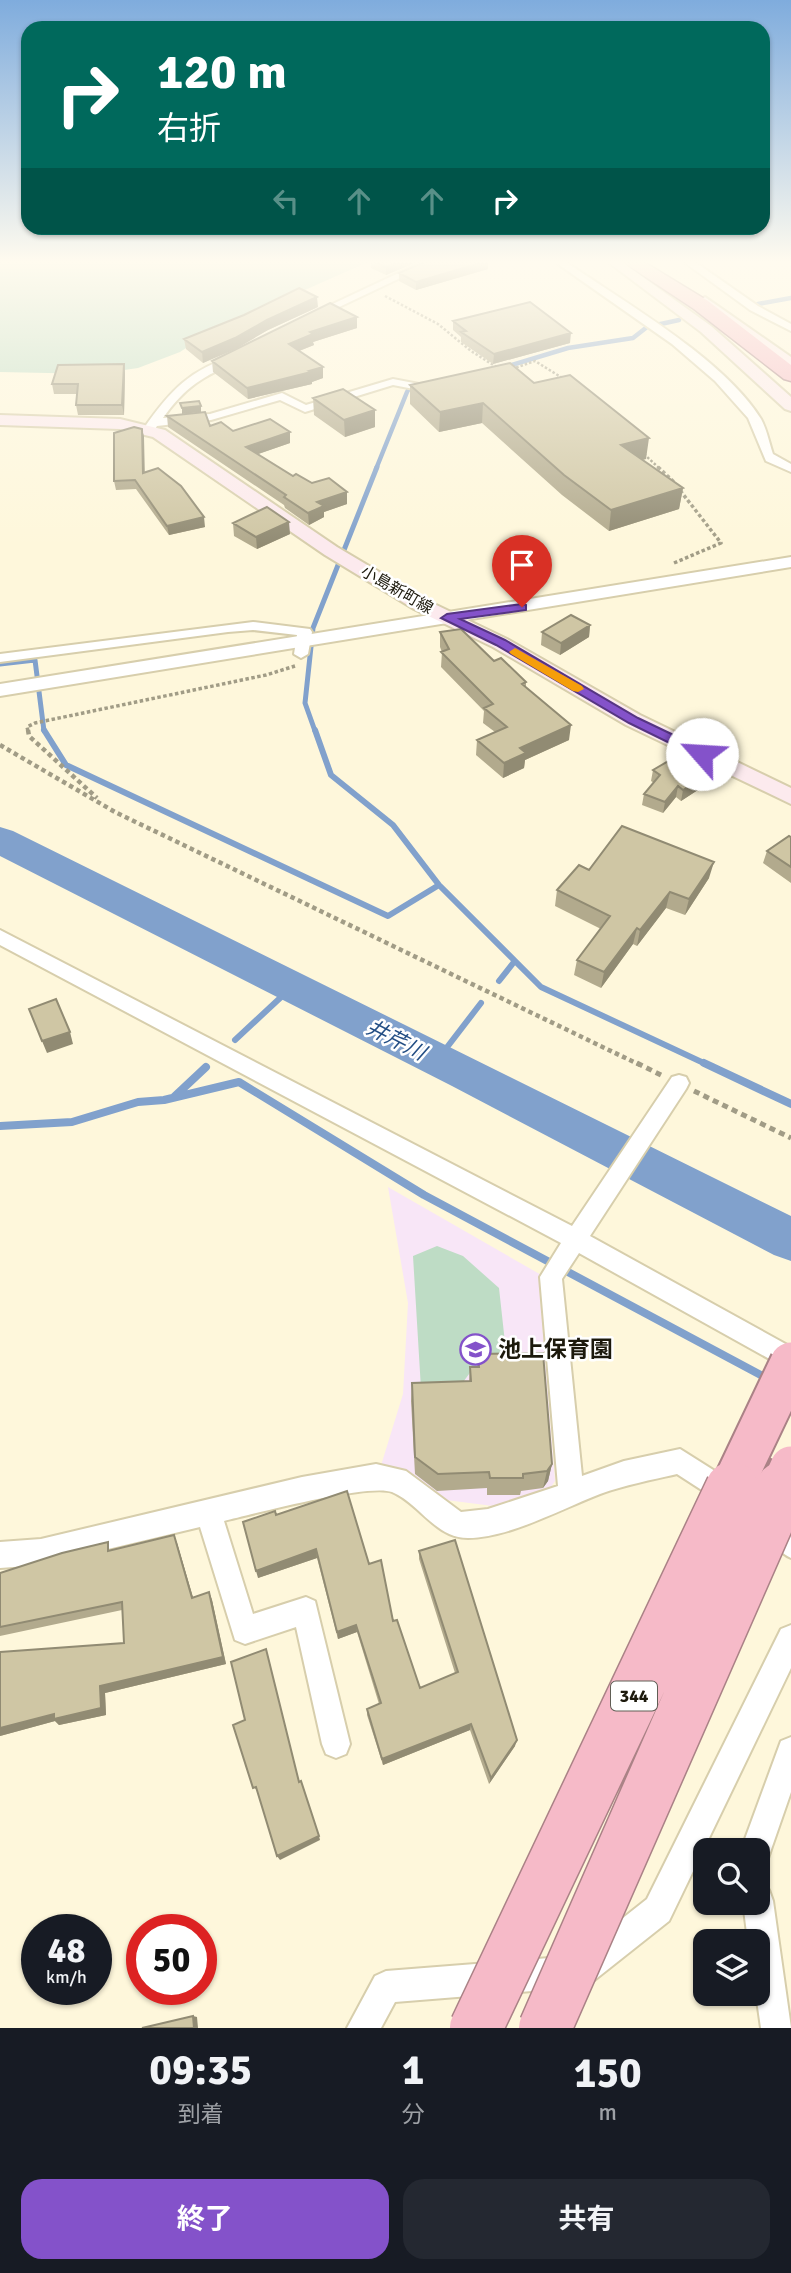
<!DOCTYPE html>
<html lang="ja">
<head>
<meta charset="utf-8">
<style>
	:root { --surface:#171b24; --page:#242831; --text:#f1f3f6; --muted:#9ea1a6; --accent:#8452ca }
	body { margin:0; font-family:Signika,"Noto Sans JP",sans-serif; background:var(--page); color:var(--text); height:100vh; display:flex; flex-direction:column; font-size:26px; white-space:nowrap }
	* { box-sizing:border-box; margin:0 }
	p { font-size:23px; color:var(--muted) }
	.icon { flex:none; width:38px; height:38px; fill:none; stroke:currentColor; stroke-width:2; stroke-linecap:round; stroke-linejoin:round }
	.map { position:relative; height:2028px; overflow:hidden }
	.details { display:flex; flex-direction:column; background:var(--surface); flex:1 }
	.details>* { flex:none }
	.hud { position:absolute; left:21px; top:21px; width:749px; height:214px; border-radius:21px; box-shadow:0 2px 5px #0004; background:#00695c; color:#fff; overflow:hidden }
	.fabs { position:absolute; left:693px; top:1838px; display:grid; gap:14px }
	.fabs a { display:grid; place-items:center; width:77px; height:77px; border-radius:14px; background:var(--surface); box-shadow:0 2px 5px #0004; font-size:35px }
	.speed { position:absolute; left:21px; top:1914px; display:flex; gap:14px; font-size:35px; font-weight:700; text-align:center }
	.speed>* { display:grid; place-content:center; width:91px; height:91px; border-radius:50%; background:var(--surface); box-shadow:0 2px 5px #0004; line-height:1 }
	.speed small { font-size:18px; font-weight:400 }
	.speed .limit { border:10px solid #d22; background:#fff; color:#111 }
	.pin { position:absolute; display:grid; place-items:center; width:60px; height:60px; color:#fff; margin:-72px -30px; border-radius:50% 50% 50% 0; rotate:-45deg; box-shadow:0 0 7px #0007 }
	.pin .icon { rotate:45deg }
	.me { position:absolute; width:77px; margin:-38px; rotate:296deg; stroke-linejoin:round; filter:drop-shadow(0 0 5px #0008) }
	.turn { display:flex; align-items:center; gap:24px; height:147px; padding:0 21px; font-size:32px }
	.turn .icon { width:91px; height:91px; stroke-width:2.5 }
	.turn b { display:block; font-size:49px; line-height:60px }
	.lanes { display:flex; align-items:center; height:66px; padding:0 21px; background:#0003; justify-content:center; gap:35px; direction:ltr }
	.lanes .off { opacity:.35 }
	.eta { display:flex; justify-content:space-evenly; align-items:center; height:119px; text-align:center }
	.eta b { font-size:42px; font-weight:700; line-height:49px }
	.cta { display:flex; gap:14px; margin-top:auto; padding:14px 21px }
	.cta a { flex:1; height:80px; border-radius:21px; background:var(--accent); color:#fff; font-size:28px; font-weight:700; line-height:80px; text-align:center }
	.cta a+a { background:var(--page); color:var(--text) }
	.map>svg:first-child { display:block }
	.education { fill:#f8e6f7 }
	.green { fill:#bedcc5 }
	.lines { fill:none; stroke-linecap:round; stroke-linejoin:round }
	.stream-far3 { stroke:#81a1cc; stroke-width:4.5 }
	.stream-far2 { stroke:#81a1cc; stroke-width:5 }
	.stream-far1 { stroke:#81a1cc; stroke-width:6 }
	.stream { stroke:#81a1cc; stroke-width:8 }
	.river { fill:#81a1cc; fill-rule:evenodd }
	.minor-casing { stroke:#d7ceac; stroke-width:4 }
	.tertiary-casing { stroke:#d7ceac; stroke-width:4 }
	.secondary-casing { stroke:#d7ceac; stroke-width:4 }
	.motorway-casing { stroke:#aa8286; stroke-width:3 }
	.path-far3 { stroke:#a19c86; stroke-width:2.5; stroke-dasharray:2.5 2; stroke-linecap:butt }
	.path-far2 { stroke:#a19c86; stroke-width:3.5; stroke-dasharray:3.5 2.5; stroke-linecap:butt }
	.path-far1 { stroke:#a19c86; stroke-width:4.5; stroke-dasharray:4.5 3.5; stroke-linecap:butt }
	.path { stroke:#a19c86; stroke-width:5; stroke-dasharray:6 4.5; stroke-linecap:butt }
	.minor { fill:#fff; fill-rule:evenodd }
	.tertiary { fill:#fff; fill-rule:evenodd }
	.secondary { fill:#fceaee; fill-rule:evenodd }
	.motorway { fill:#f6bac8; fill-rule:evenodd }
	.motorway-bridge-far1-casing { stroke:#aa8286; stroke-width:45; stroke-linecap:butt }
	.motorway-bridge-casing { stroke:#aa8286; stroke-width:55; stroke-linecap:butt }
	.motorway-bridge-far1 { stroke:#f6bac8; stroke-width:41 }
	.motorway-bridge { stroke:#f6bac8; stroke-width:52 }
	.wall { fill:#b2aa8d }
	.shaded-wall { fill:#918b73 }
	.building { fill:#cfc6a4; stroke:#918b73; stroke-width:2 }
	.route { fill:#8452ca; stroke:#563583; stroke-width:2 }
	.slow { fill:#f59e0b }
	.labels { text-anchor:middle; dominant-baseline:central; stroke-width:5; stroke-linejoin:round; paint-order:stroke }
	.far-street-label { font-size:16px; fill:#1c190c; stroke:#fff }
	.shield { fill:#fff; stroke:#605e55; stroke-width:2 }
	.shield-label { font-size:18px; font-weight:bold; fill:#1c190c }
	.water-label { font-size:21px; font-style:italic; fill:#244f85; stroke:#fff }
	.near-poi-label { font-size:23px; font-weight:bold; fill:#1c190c; stroke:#fff; text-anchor:start }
</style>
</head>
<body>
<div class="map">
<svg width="791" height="2028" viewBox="0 0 791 2028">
	<rect width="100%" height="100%" fill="#fef7db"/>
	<!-- education -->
	<path class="education" d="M 388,1187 L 543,1276 L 539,1285 L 555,1481 L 543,1499 L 509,1508 L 422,1497 L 379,1472 L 403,1394 L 408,1303 Z"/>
	<!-- green -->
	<path class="green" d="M 0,262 L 368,262 L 210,332 L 180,352 L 138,368 L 96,374 L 0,372 Z
		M 437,1246 L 463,1256 L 499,1288 L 507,1361 L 472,1370 L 458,1389 L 421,1389 L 413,1256 Z"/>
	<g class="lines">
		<!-- stream-far3 -->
		<path class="stream-far3" d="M 758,304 L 791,298
			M 505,367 L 568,348 L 633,338 L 647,327 L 679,320
			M 376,469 L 407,392 L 411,385 L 415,385"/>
		<!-- stream-far2 -->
		<path class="stream-far2" d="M 0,664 L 35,660 L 44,731
			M 315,731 L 305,703 L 313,628 L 377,467"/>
		<!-- stream-far1 -->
		<path class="stream-far1" d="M 44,730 L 66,765 L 388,916 L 439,885
			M 315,730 L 331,775 L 393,825 L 439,885 L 541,987 L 708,1065
			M 499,981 L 514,962
			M 235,1040 L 293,986
			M 438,1059 L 481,1003"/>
		<!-- stream -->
		<path class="stream" d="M 704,1063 L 791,1104
			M 174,1097 L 206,1067
			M 0,1126 L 72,1122 L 138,1102 L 164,1100 L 239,1082 L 424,1195 L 770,1380"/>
		<!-- river -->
		<path class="river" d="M 0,827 L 13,831 L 791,1216 L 791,1261 L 774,1255 L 452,1086 L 0,856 Z"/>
		<defs>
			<path id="minor" d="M 422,262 L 434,262 L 316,318 L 307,316 Z
				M 555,262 L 566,262 C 624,302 724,359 761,419 C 767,430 769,442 773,454 L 791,464 L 791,472 L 766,461 L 748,418 L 715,381 L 672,344 Z
				M 684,262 L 695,262 L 758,306 L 791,324 L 791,331 L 750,310 Z
				M 235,356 L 239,357 L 239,361 C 203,376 185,387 163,418 L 210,414 L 282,393 L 306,405 L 393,379 L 419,384 L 437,382 L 443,385 L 419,390 L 393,385 L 305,412 L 280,400 L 211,420 L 157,426 L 154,431 L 146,431 L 144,428 C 170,391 190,369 235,356 Z
				M 253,622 L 310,629 L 312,632 L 308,654 L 301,658 L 294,654 L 297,635 L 253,630 L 228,632 L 0,662 L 0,654 Z
				M 0,930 L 572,1226 L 672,1077 L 679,1075 L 686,1077 L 689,1083 L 686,1089 L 590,1236 L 791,1347 L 791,1371 L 579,1253 L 562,1279 L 582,1476 L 624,1461 L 680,1449 L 737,1485 L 741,1494 L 737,1503 L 728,1507 L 677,1474 C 651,1480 625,1485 600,1494 C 561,1509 509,1538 468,1538 C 435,1538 419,1503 392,1492 C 369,1483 253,1514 224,1521 L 253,1614 L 306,1597 L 315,1601 L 350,1744 L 346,1754 L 336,1758 L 326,1754 L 322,1744 L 296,1627 L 245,1644 L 235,1640 L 200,1527 L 41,1565 L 0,1568 L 0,1542 L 41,1539 L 302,1477 L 376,1464 L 406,1471 L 461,1512 L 488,1509 L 558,1486 L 540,1277 L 561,1243 L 0,945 Z
				M 770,1510 L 791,1523 L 791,1558 C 781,1554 761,1533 757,1523 L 761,1514 Z
				M 791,1625 L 791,1668 L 669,1921 L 592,1982 L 581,1987 L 395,2002 L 381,2028 L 347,2028 L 375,1976 L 386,1971 L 575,1956 L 647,1899 L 781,1629 Z
				M 791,1737 L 791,1792 L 767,1861 L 758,1864 L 758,1850 L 741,1850 L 781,1741 Z
				M 758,1886 L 769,1890 L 773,1901 L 791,2028 L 761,2028 L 756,1993 L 758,1941 L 748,1941 L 743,1902 L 758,1902 Z"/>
			<path id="tertiary" d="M 791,557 L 791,567 L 0,696 L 0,684 Z"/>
			<path id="secondary" d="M 608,262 L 622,262 L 711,326 L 791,397 L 791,411 L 785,409 L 701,332 Z
				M 705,297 L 791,357 L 791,368 L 700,304 L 698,301 Z
				M 0,415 L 120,419 L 165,430 L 337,547 L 428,601 L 507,639 L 640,715 L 791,788 L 791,804 L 626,725 L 493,647 L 414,609 L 325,555 L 153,437 L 120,429 L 0,425 Z"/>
			<path id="motorway" d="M 623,262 L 644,262 L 708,301 L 791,365 L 791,381 L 784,379 L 694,309 Z"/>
		</defs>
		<!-- minor casing -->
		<use href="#minor" class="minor-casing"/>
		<!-- tertiary casing -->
		<use href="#tertiary" class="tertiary-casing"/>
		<!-- secondary casing -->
		<use href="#secondary" class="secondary-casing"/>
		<!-- motorway casing -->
		<use href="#motorway" class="motorway-casing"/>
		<!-- path-far3 -->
		<path class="path-far3" d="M 385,296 L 438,324 L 471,351 L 498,368
			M 512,369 L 535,361 L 564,379
			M 644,454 L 660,469"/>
		<!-- path-far2 -->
		<path class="path-far2" d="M 658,467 L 674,482
			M 674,563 L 721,543 L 679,489
			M 28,731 L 27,727 L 35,723 L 266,675 L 295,666"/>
		<!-- path-far1 -->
		<path class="path-far1" d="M 28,730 L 29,736 L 97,798
			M 0,745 L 115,812 L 640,1065"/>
		<!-- path -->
		<path class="path" d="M 637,1063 L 661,1075
			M 694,1091 L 791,1138"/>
		<!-- minor -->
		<use href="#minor" class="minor"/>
		<!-- tertiary -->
		<use href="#tertiary" class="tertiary"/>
		<!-- secondary -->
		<use href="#secondary" class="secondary"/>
		<!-- motorway -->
		<use href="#motorway" class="motorway"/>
		<defs>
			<path id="motorway-bridge-far1" d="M 731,1489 L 791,1363
				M 781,1489 L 791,1467"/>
			<path id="motorway-bridge" d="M 476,2028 L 732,1488
				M 545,2028 L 782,1488"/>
		</defs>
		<!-- motorway-bridge-far1 casing -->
		<use href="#motorway-bridge-far1" class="motorway-bridge-far1-casing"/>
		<!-- motorway-bridge casing -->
		<use href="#motorway-bridge" class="motorway-bridge-casing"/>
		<!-- motorway-bridge-far1 -->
		<use href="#motorway-bridge-far1" class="motorway-bridge-far1"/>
		<!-- motorway-bridge -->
		<use href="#motorway-bridge" class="motorway-bridge"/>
	</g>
	<!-- wall -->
	<path class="wall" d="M 371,262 L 417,262 L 386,275 L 371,268 Z
		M 488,269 L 416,290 L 399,281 L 399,273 Z
		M 318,307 L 268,330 L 203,363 L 186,349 L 184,339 Z
		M 357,317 L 357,328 L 313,342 L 314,345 L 299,351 L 323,367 L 323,378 L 312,382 L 312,384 L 248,399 L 213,372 L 212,361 Z
		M 453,321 L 570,343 L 493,364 L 461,342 L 461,337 L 453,330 Z
		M 124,364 L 125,373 L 124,415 L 78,415 L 76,405 L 77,394 L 54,394 L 52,384 Z
		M 534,383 L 646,459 L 642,460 L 683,488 L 679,509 L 609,531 L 562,495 L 482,423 L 439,432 L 410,404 L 410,385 Z
		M 313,398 L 375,410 L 375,427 L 345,437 L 314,415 Z
		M 167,416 L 290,443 L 258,454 L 293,476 L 347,504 L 324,512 L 324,517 L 309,525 L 285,508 L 284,505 L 168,427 Z
		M 142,429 L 144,437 L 144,473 L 205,527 L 169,535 L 136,489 L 116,490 L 114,481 Z
		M 233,523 L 290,534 L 257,549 L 234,536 Z
		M 590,625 L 589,637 L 560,655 L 541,645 L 542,632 Z
		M 440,632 L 494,661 L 526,682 L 526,687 L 569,740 L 525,760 L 524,768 L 503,778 L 476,755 L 477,740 L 495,732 L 483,723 L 484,711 L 441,667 L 442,652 L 440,647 Z
		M 653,770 L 707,775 L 704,786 L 681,801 L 676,797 L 663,813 L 642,805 L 644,794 L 654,783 L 651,781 Z
		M 791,837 L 791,883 L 763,863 L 767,851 Z
		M 589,870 L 709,878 L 685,915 L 666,908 L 637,946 L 633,944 L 601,988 L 574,975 L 577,960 L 601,929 L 555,906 L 557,890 Z
		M 478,1354 L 552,1464 L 548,1481 L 543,1488 L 521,1491 L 520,1495 L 487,1495 L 487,1488 L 437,1491 L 415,1474 L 411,1401 L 412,1383 L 469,1381 L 470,1367 L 477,1367 Z
		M 276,1515 L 369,1564 L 420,1688 L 455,1673 L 419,1559 L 419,1551 L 515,1746 L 489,1784 L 470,1730 L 383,1765 L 367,1715 L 367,1709 L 379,1704 L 357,1632 L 338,1639 L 317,1558 L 258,1578 Z
		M 177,1543 L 193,1597 L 209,1592 L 212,1600 L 226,1664 L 105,1693 L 106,1715 L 59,1725 L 55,1721 L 0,1736 L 0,1652 L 124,1643 L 122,1610 L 0,1636 L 0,1573 L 112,1550 Z"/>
	<!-- shaded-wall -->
	<path class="shaded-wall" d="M 399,262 L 417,262 L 386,275 L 386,267 Z
		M 484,262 L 488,262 L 488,269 L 416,290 L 416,282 Z
		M 317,297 L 318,307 L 268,330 L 236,349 L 203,363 L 202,352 L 267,320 Z
		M 357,317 L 357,328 L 313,342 L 314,345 L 289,355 L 289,344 L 310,332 Z
		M 571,333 L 570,343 L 493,364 L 494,354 Z
		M 124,364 L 125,373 L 124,415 L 122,405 Z
		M 323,367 L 323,378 L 312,382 L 312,384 L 248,399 L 247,388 Z
		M 483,403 L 482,423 L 439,432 L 440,412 Z
		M 201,406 L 201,412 L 182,414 L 182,408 Z
		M 375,410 L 375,427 L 345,437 L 344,420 Z
		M 142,429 L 144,437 L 145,482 L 143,473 Z
		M 290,432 L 290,443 L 247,458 L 246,447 Z
		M 649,438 L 646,459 L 618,465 L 621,445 Z
		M 683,488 L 679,509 L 609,531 L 611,510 Z
		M 347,492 L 347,504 L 324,512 L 324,517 L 309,525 L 308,513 L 317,502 Z
		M 204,517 L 205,527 L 169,535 L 167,526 Z
		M 289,522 L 290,534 L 257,549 L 256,537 Z
		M 590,625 L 589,637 L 560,655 L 561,643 Z
		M 571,725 L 569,740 L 525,760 L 524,768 L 503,778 L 504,763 L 520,748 Z
		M 707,775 L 704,786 L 681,801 L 683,790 Z
		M 678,786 L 676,797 L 663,813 L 665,802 Z
		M 714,862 L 709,878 L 685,915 L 689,899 Z
		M 670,892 L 666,908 L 637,946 L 640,930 Z
		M 637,928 L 633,944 L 601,988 L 604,972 Z
		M 70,1032 L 73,1044 L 47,1053 L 42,1041 Z
		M 552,1464 L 548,1481 L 543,1488 L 547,1471 Z
		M 174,1535 L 177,1543 L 195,1605 L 192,1598 Z
		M 316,1549 L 317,1558 L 258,1578 L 256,1571 Z
		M 209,1592 L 212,1600 L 226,1664 L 105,1693 L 106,1715 L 59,1725 L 55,1721 L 0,1736 L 0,1728 L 54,1714 L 100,1686 Z
		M 356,1625 L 357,1632 L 338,1639 L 337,1632 Z
		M 471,1724 L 470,1730 L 383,1765 L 382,1759 Z
		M 517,1740 L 515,1746 L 489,1784 L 491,1778 Z
		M 319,1836 L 320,1840 L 280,1860 L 277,1856 Z
		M 193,2016 L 197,2017 L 198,2028 L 194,2028 Z"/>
	<!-- building -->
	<path class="building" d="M 375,262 L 399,262 L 386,267 Z
		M 424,262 L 484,262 L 416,282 L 399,273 Z
		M 299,288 L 317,297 L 267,320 L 235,338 L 202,352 L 184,339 L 244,315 Z
		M 530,302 L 571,333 L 494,354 L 461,332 L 466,331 L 453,321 Z
		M 330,303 L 357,317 L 310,332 L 313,334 L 289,344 L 323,367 L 309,371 L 311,372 L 247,388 L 212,361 Z
		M 510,363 L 534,383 L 570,375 L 649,438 L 621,445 L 683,488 L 611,510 L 564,475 L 483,403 L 440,412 L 410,385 Z
		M 124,364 L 122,405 L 76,405 L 78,384 L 52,384 L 58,365 Z
		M 343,389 L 375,410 L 344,420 L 313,398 Z
		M 199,401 L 201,406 L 182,408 L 180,403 Z
		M 205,412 L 210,426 L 221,422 L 233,431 L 270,419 L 290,432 L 246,447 L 293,476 L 296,474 L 312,483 L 329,478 L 347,492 L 317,502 L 324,506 L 308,513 L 284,497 L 286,495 L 167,416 Z
		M 134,427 L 142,429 L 143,473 L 158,468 L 181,486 L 204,517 L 167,526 L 135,480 L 114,481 L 114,433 Z
		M 267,507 L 289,522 L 256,537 L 233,523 Z
		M 571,615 L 590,625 L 561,643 L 542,632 Z
		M 461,629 L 494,661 L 501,658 L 526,682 L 522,684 L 571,725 L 520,748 L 526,753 L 504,763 L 477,740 L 507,727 L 484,708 L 493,704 L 441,652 L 449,649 L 440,632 Z
		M 677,756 L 707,775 L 683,790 L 678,786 L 665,802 L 644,794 L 660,775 L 653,770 Z
		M 622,826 L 714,862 L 689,899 L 670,892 L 640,930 L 637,928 L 604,972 L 577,960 L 610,916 L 557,890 L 579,865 L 589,870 Z
		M 789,836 L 791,837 L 791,867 L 767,851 Z
		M 56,999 L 70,1032 L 42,1041 L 29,1009 Z
		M 543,1353 L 552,1464 L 547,1471 L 523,1474 L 523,1478 L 490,1478 L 489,1472 L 438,1474 L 415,1457 L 412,1383 L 471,1381 L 470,1367 L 479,1367 L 478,1354 Z
		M 347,1491 L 369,1564 L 381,1560 L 393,1621 L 397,1620 L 420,1688 L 458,1672 L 419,1551 L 455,1540 L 517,1740 L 491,1778 L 471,1724 L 382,1759 L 367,1709 L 381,1703 L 356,1625 L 337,1632 L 316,1549 L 256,1571 L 243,1522 L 275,1511 L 276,1515 Z
		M 174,1535 L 192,1598 L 209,1592 L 223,1657 L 100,1686 L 101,1708 L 54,1719 L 54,1714 L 0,1728 L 0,1652 L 124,1643 L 122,1602 L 0,1627 L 0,1573 L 62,1553 L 108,1542 L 108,1551 Z
		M 266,1649 L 299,1782 L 301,1781 L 319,1836 L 277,1856 L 256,1787 L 253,1788 L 233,1725 L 245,1720 L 231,1662 Z
		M 193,2016 L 194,2028 L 142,2028 Z"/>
	<!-- sky -->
	<linearGradient id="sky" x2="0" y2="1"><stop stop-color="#7facdd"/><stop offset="0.48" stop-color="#fffbef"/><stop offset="1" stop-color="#fffbef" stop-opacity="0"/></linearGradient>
	<rect width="791" height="546" fill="url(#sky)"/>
	<!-- route -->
	<path class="route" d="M 522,604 L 526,605 L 526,610 L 460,619 L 505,640 L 638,718 L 707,751 L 707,757 L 698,757 L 629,723 L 496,645 L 441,618 L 447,614 Z"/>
	<!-- slow -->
	<path class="slow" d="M 515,648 L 582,686 L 584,689 L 578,692 L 573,691 L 511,654 L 509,652 Z"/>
	<!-- icons -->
	<defs>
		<symbol id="school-ring" viewBox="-11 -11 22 22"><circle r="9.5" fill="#fff" stroke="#8452ca" stroke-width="1.5"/><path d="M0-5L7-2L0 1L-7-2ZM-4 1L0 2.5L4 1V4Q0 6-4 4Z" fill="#8452ca"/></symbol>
	</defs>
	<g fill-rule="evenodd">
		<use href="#school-ring" x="458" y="1332" width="35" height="35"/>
	</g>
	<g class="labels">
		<!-- far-street labels -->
		<g class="far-street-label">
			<text transform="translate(397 590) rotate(30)">小島新町線</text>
		</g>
		<!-- shield labels -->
		<rect class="shield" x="611" y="1681.5" width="46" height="29" rx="5"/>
		<g class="shield-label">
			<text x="634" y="1696">344</text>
		</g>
		<!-- water labels -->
		<g class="water-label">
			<text transform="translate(396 1040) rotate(27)">井芹川</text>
		</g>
		<!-- near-poi labels -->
		<g class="near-poi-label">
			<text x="498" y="1349">池上保育園</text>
		</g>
	</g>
</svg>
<div class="fabs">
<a><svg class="icon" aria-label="search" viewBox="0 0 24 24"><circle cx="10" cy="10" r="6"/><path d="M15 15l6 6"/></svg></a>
<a><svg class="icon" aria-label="layers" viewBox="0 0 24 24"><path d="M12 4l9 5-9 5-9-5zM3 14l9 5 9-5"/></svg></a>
</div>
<div class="speed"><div>48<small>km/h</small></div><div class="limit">50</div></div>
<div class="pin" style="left:522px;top:607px;background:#d93025"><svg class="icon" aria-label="arrive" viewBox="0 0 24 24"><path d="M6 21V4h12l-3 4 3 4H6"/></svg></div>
<svg class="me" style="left:702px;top:754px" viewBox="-20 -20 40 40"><circle r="19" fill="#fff"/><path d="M0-13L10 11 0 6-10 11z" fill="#8452ca"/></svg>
<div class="hud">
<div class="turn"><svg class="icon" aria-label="right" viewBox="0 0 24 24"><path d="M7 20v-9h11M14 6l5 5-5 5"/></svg><div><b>120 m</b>右折</div></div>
<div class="lanes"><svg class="icon off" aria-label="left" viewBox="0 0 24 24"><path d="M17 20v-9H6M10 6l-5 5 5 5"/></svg><svg class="icon off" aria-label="ahead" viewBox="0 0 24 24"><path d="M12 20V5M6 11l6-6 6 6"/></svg><svg class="icon off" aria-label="ahead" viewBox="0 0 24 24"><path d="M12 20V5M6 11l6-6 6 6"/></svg><svg class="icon" aria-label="right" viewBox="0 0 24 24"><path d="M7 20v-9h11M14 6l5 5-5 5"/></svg></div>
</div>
</div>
<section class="details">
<div class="eta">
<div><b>09:35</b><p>到着</p></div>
<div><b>1</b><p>分</p></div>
<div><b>150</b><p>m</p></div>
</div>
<div class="cta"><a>終了</a><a>共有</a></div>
</section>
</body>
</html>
